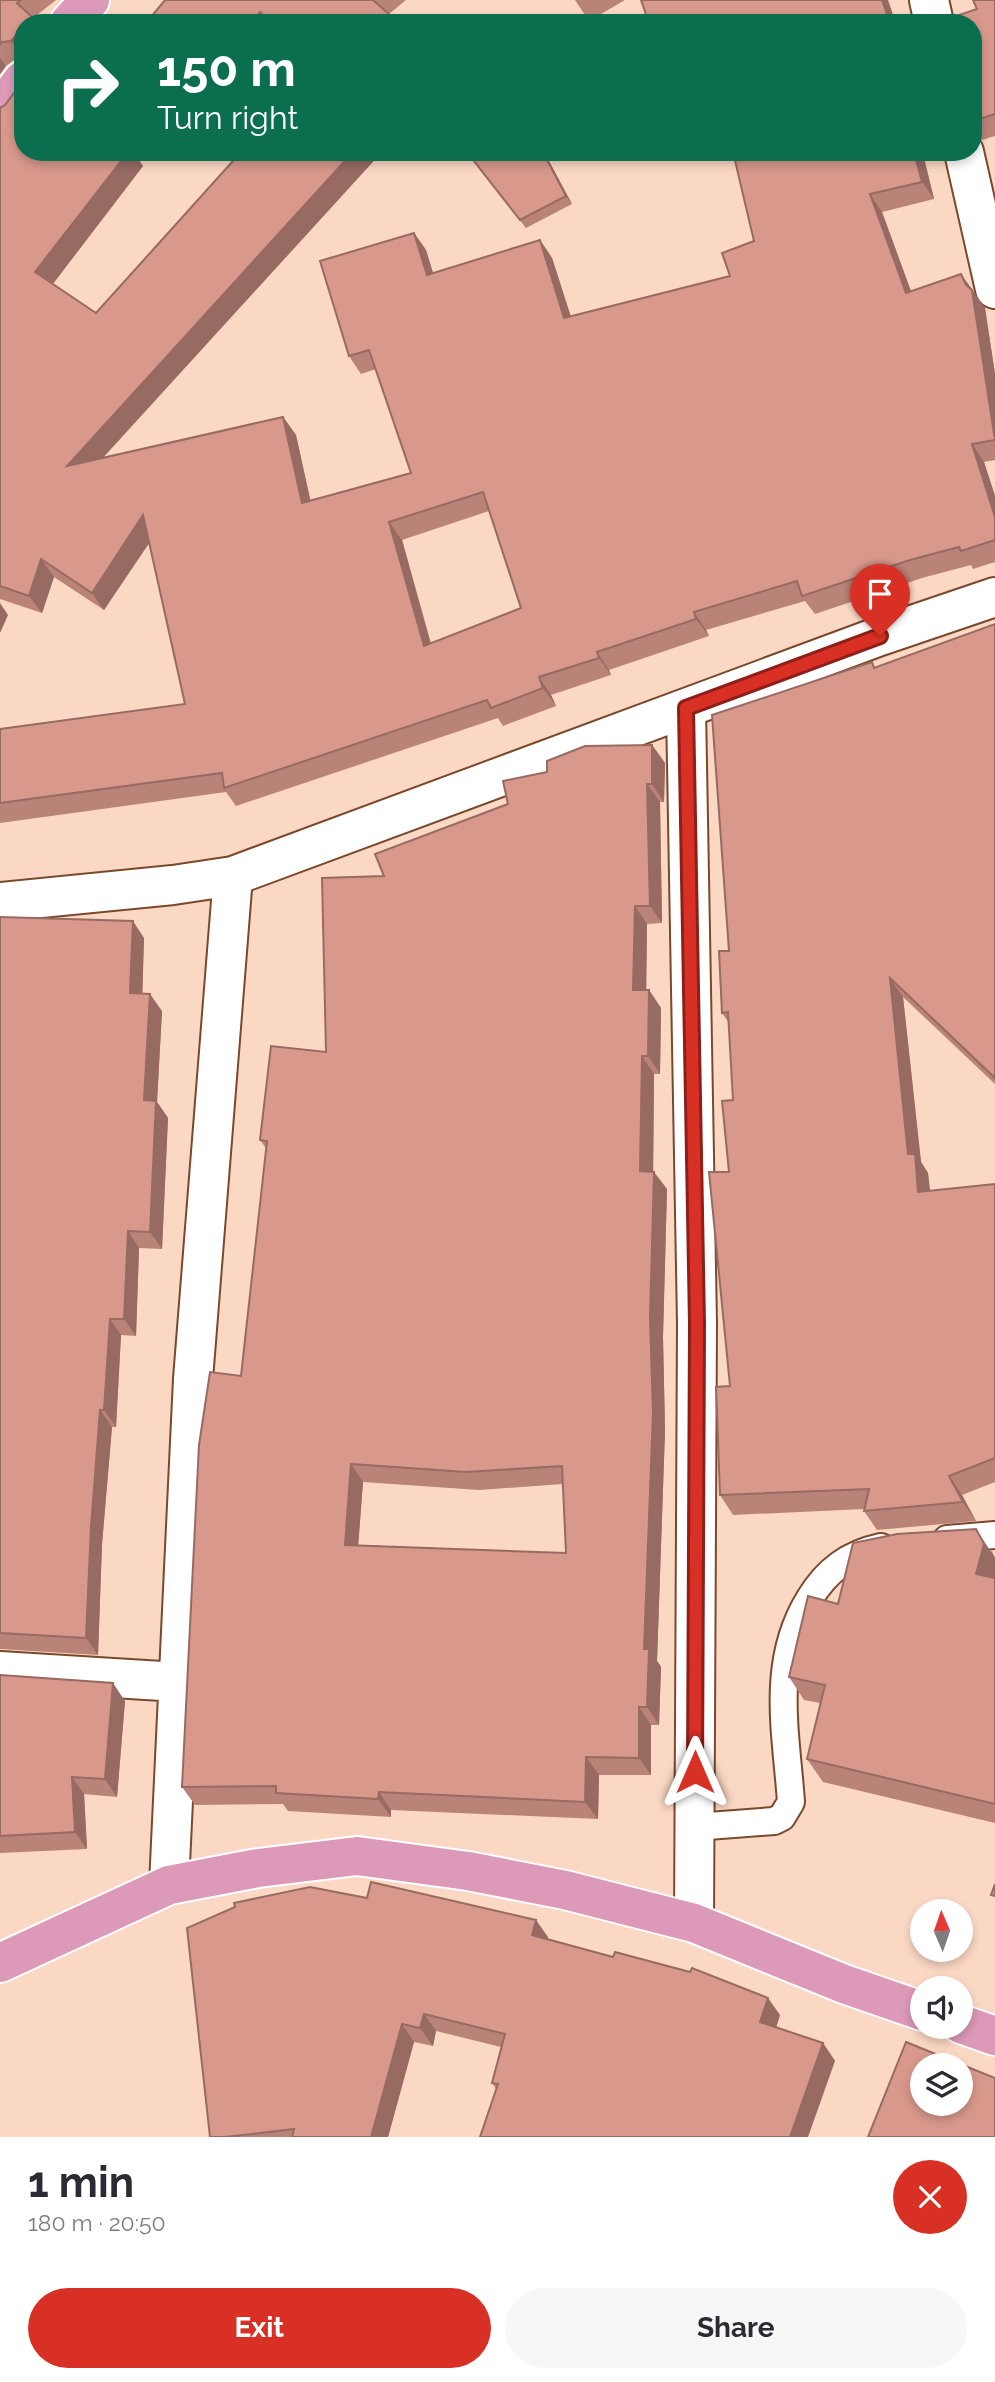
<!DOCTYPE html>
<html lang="en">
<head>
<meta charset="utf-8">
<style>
	:root { --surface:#fff; --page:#f7f7f7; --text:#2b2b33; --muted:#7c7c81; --accent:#d93025 }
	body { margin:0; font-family:Raleway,sans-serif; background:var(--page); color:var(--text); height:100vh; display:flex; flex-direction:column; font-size:26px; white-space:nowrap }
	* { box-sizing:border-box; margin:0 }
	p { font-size:23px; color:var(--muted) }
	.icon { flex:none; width:38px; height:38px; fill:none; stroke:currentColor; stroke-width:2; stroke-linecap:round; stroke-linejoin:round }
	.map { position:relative; height:2137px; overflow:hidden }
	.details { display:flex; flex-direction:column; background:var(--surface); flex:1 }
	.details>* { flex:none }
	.hud { position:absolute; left:14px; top:14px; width:968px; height:147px; border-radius:28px; box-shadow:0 4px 10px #0003; background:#0b6e4f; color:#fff; overflow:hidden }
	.needle { width:46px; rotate:358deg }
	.tools { position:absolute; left:910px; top:1899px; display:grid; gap:14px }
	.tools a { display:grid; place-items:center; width:63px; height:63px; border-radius:50%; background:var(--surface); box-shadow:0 4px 10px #0003; font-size:35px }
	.pin { position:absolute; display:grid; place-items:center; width:60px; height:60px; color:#fff; margin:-72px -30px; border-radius:50% 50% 50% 0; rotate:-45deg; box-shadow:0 0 7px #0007 }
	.pin .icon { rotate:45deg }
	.me { position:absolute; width:77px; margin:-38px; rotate:0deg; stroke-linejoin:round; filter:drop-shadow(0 0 5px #0008) }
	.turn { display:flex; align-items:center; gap:24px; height:147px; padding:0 28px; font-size:32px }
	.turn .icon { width:91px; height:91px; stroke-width:2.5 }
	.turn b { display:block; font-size:49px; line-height:60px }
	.round { display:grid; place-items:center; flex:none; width:74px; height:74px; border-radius:37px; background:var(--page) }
	.head { display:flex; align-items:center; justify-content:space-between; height:119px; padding:0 28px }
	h1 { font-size:42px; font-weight:700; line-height:52px }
	.button { display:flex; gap:14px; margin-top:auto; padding:14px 28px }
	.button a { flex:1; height:80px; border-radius:42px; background:var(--accent); color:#fff; font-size:28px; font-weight:700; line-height:80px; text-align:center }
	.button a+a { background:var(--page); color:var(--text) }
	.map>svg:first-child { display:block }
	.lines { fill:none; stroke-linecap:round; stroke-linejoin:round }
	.lane-casing { stroke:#7a492c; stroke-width:30 }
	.street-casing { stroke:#7a492c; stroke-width:42 }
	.highway-casing { stroke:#fff; stroke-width:42 }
	.lane { stroke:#fff; stroke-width:26 }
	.street { stroke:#fff; stroke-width:38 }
	.highway { stroke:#dd99b8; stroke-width:38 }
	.wall { fill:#ba8378; fill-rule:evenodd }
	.shaded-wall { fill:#976a62 }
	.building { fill:#d8988c; stroke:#976a62; stroke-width:2; fill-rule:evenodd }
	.route-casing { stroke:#8d1f18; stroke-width:18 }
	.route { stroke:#d93025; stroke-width:12 }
</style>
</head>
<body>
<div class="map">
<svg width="995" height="2137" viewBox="0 0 995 2137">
	<rect width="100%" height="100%" fill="#fbd8c4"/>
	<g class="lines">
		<defs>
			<path id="lane" d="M 947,1539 L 995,1535
				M 695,1827 L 774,1821 L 782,1817 L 791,1802 C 786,1731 770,1662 810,1598 C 827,1570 849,1554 881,1547"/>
			<path id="street" d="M 929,0 L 934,23
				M 964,152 L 995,289
				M 686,708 L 697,1324 L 694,1923
				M 0,902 L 173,885 L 233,876 L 880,636 L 995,597
				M 0,1671 L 178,1682
				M 169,1885 L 193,1379 L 233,876"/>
			<path id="highway" d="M 69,23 L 90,0
				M 0,109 L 23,80
				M 0,1963 L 169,1885 L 258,1868 L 357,1856 L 468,1871 L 565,1890 L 694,1923 L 844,1984 L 922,2011
				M 961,2024 L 995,2036"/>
		</defs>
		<!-- lane casing -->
		<use href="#lane" class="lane-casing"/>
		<!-- street casing -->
		<use href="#street" class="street-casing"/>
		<!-- highway casing -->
		<use href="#highway" class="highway-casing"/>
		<!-- lane -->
		<use href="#lane" class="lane"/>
		<!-- street -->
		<use href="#street" class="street"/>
		<!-- highway -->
		<use href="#highway" class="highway"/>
	</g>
	<!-- wall -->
	<path class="wall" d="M 0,0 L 56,0 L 33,18 L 36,23 L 23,23 L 23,59 L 14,60 L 6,66 L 0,74 Z
		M 165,0 L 406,0 L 389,14 L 399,23 L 146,23 Z
		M 575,0 L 625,0 L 589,21 Z
		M 995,0 L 995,136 L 982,140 L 973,133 L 973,23 L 977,9 Z
		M 0,108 L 143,166 L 53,284 L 103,457 L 283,417 L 296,435 L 310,500 L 411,473 L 376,369 L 361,374 L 349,356 L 414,233 L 426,250 L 433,273 L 540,240 L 552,258 L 571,317 L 730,276 L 754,241 L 733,152 L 943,152 L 924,158 L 934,199 L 882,212 L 911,291 L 961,274 L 985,308 L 995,374 L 995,460 L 984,462 L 995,496 L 995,562 L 973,569 L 971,565 L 922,578 L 815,614 L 805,601 L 706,630 L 709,636 L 609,670 L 611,675 L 551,695 L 556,706 L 503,726 L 498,718 L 236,806 L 226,792 L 0,823 L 0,729 L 185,704 L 149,542 L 104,610 L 54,577 L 42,613 L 0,599 ZM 489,511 L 521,608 L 431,643 L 402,540 Z
		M 544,152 L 572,204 L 526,228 L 479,169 Z
		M 667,152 L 695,152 L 673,161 Z
		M 995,624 L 995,1084 L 903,997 L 921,1162 L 928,1173 L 930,1191 L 995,1184 L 995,1482 L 962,1495 L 976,1521 L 877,1530 L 864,1511 L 864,1509 L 733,1515 L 720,1495 L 730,1386 L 729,1172 L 733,1100 L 729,1023 L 722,1013 L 729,951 L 876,667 Z
		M 652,745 L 665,763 L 664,802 L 660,802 L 662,923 L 647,924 L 646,990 L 649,990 L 661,1008 L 660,1074 L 654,1074 L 653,1172 L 667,1189 L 663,1337 L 665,1431 L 657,1661 L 661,1667 L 659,1725 L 651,1725 L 651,1775 L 599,1775 L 598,1819 L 391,1810 L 391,1817 L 288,1811 L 283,1804 L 195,1805 L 182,1787 L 241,1376 L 266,1148 L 260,1140 L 326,1052 L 384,876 L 508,804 L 547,772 ZM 363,1482 L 479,1490 L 563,1484 L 566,1553 L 358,1545 Z
		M 0,917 L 144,938 L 142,994 L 162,1011 L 157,1102 L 168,1118 L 162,1249 L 139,1248 L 136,1336 L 121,1335 L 116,1427 L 112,1427 L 102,1544 L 98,1655 L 0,1649 Z
		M 992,1551 L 995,1558 L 995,1823 L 823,1782 L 807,1759 L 820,1703 L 804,1700 L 789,1677 L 838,1604 Z
		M 0,1675 L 125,1701 L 117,1797 L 84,1794 L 87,1849 L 0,1853 Z
		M 548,1937 L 548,1939 L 780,2015 L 776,2028 L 823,2043 L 835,2061 L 496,2089 L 492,2083 L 501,2047 L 436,2031 L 433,2046 L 414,2042 L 388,2137 L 210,2137 Z"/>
	<!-- shaded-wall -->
	<path class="shaded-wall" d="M 882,0 L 888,0 L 896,23 L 890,23 Z
		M 260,12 L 267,23 L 252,23 Z
		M 32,17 L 36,23 L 27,23 Z
		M 23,28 L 23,57 L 11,41 Z
		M 0,58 L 6,66 L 0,74 Z
		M 128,152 L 134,152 L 143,166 L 48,290 L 35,272 Z
		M 353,152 L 382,152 L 80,483 L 67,466 Z
		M 543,152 L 544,152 L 572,204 L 566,196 Z
		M 914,152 L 920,152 L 924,158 L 934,199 L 922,182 Z
		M 870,194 L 882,212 L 918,311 L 906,293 Z
		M 414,233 L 426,250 L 439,293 L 427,275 Z
		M 540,240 L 552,258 L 577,336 L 564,318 Z
		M 961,274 L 985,308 L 995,374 L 995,440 L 966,285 Z
		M 283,417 L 296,435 L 315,521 L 302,503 Z
		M 972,444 L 984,462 L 995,496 L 995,517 Z
		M 143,515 L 156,533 L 104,610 L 92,593 Z
		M 389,522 L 402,540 L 436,664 L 424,646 Z
		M 41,559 L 54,577 L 42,613 L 29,596 Z
		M 0,603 L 8,615 L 0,633 Z
		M 694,612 L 706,630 L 709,636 L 696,619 Z
		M 597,652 L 609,670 L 611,675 L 599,658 Z
		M 539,677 L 551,695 L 556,706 L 543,688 Z
		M 652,745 L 665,763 L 664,802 L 652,784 Z
		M 647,784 L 660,802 L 662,923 L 650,906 Z
		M 635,906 L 647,924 L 646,1008 L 633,990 Z
		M 133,921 L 144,938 L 142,1010 L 130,993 Z
		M 890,978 L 903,997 L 921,1162 L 928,1173 L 932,1211 L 918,1192 L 908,1154 Z
		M 649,990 L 661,1008 L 660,1074 L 648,1056 Z
		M 150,994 L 162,1011 L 157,1102 L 168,1118 L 162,1249 L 150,1232 L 144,1100 Z
		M 642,1056 L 654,1074 L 653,1189 L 640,1171 Z
		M 654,1172 L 667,1189 L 663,1337 L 665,1431 L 657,1661 L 661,1667 L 659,1725 L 647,1707 L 644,1649 L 650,1319 Z
		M 128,1231 L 139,1248 L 136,1336 L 124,1319 Z
		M 110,1319 L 121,1335 L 116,1427 L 104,1410 Z
		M 100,1410 L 112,1427 L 102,1544 L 98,1655 L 86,1638 L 91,1527 Z
		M 351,1464 L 363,1482 L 357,1562 L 345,1545 Z
		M 949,1476 L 962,1495 L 976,1521 L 963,1502 Z
		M 976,1529 L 995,1558 L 995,1584 L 976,1574 Z
		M 113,1683 L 125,1701 L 117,1797 L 105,1779 Z
		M 639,1707 L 651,1725 L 651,1775 L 639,1758 Z
		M 586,1757 L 599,1775 L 598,1819 L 585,1802 Z
		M 72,1777 L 84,1794 L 87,1849 L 75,1832 Z
		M 379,1792 L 391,1810 L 391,1817 L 378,1799 Z
		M 536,1920 L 548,1937 L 544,1952 L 532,1935 Z
		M 768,1998 L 780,2015 L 772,2040 L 760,2022 Z
		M 424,2014 L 436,2031 L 433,2046 L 420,2028 Z
		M 402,2024 L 414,2042 L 388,2137 L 371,2137 Z
		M 823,2043 L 835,2061 L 808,2137 L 790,2137 Z"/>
	<!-- building -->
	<path class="building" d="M 0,0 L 21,0 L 17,3 L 32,17 L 27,23 L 23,23 L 23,28 L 11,41 L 2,42 L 0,44 Z
		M 165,0 L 373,0 L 399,23 L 272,23 L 260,12 L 252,23 L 146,23 Z
		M 641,0 L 882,0 L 890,23 L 649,23 Z
		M 973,0 L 995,0 L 995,114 L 973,121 L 973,23 L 936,23 L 977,9 Z
		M 23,81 L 23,152 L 128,152 L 35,272 L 96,313 L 241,152 L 353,152 L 67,466 L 283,417 L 302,503 L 411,473 L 369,350 L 349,356 L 320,261 L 414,233 L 427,275 L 540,240 L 564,318 L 730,276 L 722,253 L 754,241 L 733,152 L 914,152 L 922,182 L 870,194 L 906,293 L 961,274 L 966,285 L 972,290 L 995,440 L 972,444 L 995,517 L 995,540 L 961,551 L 959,547 L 910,560 L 802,596 L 797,581 L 694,612 L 696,619 L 597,652 L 599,658 L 539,677 L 543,688 L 491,708 L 487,700 L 224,788 L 222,773 L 0,803 L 0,729 L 185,704 L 143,515 L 92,593 L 41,559 L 29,596 L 0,586 L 0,108 L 5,105 ZM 483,492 L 521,608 L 424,646 L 389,522 Z
		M 486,152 L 543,152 L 566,196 L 520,220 L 474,161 Z
		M 995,624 L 995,1078 L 890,978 L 908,1154 L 915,1154 L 918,1192 L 995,1184 L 995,1458 L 949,1476 L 963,1502 L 864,1511 L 869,1489 L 720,1495 L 716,1387 L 730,1386 L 709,1172 L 729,1172 L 722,1101 L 733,1100 L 728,1012 L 722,1013 L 719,951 L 729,951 L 712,715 L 872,662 L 874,668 Z
		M 652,745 L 652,784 L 647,784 L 650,906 L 635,906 L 633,990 L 649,990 L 648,1056 L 642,1056 L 640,1171 L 654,1172 L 650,1319 L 653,1413 L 644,1649 L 649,1649 L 647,1707 L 639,1707 L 639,1758 L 586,1757 L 585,1802 L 379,1792 L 378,1799 L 276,1793 L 276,1786 L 182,1787 L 199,1445 L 210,1372 L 241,1376 L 267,1141 L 260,1140 L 271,1046 L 326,1052 L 322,878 L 384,876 L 375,854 L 508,804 L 503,781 L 547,772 L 547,761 L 585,746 ZM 351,1464 L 466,1472 L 562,1466 L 566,1553 L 345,1545 Z
		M 0,917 L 133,921 L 130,993 L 150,994 L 144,1100 L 156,1101 L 150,1232 L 128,1231 L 124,1319 L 110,1319 L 104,1410 L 100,1410 L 91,1527 L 86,1638 L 0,1633 Z
		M 976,1529 L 984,1544 L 976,1574 L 995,1578 L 995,1804 L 807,1759 L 825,1685 L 789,1677 L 808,1596 L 838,1604 L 853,1543 L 897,1534 Z
		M 0,1675 L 113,1683 L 105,1779 L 72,1777 L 75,1832 L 0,1836 Z
		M 371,1882 L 536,1920 L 532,1935 L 613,1957 L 615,1952 L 690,1972 L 692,1968 L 768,1998 L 760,2022 L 823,2043 L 790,2137 L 480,2137 L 498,2084 L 492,2083 L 505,2034 L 424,2014 L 420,2028 L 402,2024 L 371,2137 L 292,2137 L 294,2129 L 225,2137 L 210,2137 L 187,1928 L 235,1907 L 234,1903 L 310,1887 L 367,1898 Z
		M 995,1884 L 995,1896 L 991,1895 Z
		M 906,2042 L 995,2078 L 995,2137 L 868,2137 ZM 922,2065 L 961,2065 L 961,2104 L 922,2104 Z"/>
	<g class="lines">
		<defs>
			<path id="route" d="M 695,1772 L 697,1324 L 686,708 L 880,636"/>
		</defs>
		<!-- route casing -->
		<use href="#route" class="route-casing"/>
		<!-- route -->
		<use href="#route" class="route"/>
	</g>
</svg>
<div class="tools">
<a><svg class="needle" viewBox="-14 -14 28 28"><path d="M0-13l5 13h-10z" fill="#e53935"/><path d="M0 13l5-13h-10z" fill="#7c7c81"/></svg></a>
<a><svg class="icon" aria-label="sound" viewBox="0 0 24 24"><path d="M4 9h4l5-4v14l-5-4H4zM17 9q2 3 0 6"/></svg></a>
<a><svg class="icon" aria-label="layers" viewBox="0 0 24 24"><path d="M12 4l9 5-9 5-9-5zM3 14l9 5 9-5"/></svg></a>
</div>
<div class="pin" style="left:880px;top:636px;background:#d93025"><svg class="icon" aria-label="arrive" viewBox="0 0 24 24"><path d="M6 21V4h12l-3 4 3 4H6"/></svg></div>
<svg class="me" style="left:695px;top:1772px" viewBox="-20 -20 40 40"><path d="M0-17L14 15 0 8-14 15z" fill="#d93025" stroke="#fff" stroke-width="4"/></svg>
<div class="hud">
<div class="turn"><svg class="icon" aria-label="right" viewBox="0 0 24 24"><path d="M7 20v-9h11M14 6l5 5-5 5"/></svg><div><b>150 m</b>Turn right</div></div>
</div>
</div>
<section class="details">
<div class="head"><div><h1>1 min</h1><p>180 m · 20:50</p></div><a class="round" style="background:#d93025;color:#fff"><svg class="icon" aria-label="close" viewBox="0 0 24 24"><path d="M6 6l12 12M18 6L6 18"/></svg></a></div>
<div class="button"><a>Exit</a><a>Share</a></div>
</section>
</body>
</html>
